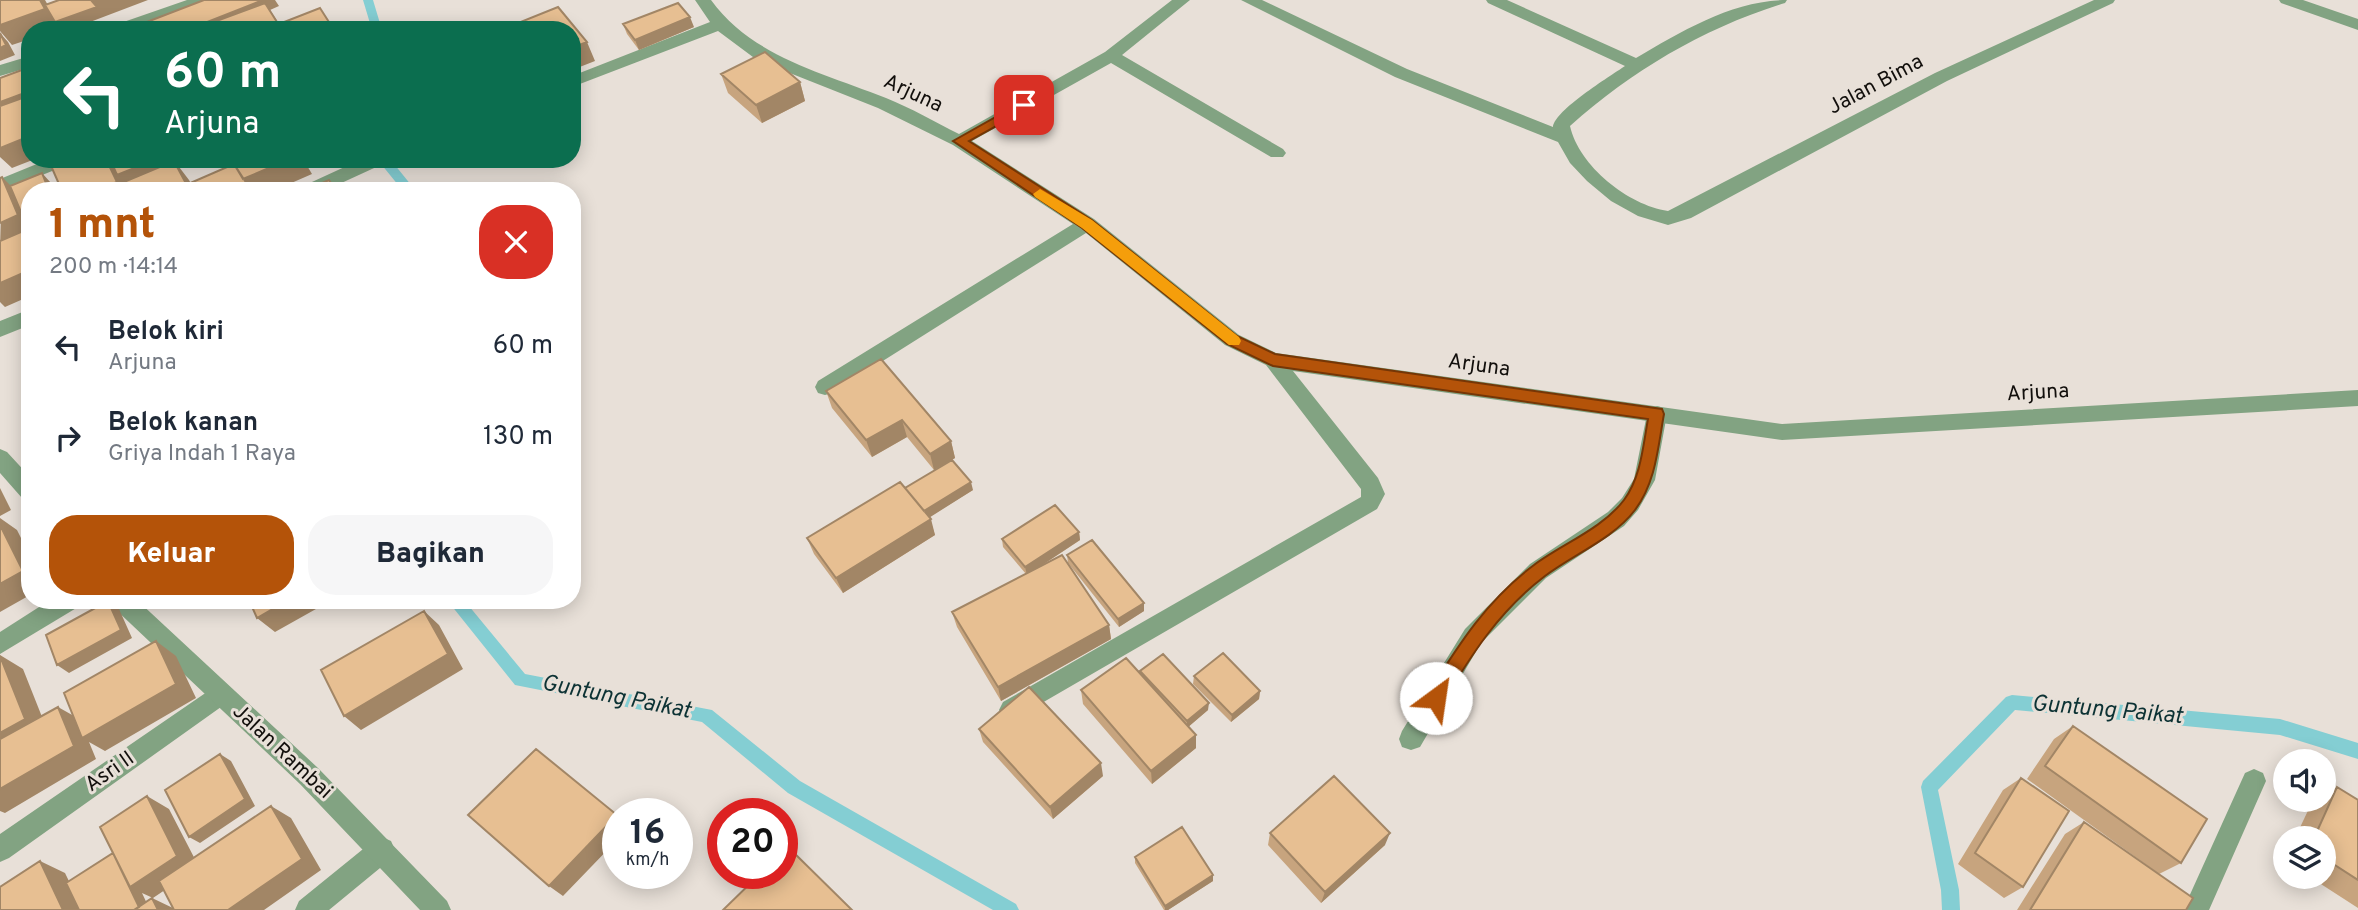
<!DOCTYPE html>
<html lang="id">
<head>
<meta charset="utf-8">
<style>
	:root { --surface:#fff; --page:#f6f6f7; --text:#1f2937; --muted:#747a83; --accent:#b45309 }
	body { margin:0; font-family:Overpass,sans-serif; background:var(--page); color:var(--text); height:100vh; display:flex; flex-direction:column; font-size:26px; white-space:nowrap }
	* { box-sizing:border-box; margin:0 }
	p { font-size:23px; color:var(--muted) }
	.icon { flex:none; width:38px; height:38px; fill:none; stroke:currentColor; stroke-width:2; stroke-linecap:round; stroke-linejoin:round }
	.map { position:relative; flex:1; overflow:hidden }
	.side { position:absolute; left:21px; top:182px; width:560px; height:427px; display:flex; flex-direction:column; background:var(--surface); border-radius:28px; box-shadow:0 4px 18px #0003 }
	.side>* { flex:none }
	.banner { position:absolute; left:21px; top:21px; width:560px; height:147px; border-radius:28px; box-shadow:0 4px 18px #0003; background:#0b6e4f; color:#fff; overflow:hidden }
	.controls { position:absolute; left:2273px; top:749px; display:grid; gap:14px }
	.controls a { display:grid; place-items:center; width:63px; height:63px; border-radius:50%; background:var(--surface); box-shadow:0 4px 18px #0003; font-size:35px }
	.speed { position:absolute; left:602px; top:798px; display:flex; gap:14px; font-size:35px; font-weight:700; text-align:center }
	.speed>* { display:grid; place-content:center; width:91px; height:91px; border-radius:50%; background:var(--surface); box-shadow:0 4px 18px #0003; line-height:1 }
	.speed small { font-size:18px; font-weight:400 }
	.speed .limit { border:10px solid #d22; background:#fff; color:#111 }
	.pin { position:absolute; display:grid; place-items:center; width:60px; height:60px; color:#fff; margin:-30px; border-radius:14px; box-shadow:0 4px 10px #0006 }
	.me { position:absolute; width:77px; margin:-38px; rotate:31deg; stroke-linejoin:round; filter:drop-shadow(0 0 5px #0008) }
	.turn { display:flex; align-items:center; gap:24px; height:147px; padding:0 28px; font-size:32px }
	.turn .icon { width:91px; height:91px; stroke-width:2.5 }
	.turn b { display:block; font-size:49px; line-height:60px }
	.round { display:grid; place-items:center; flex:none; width:74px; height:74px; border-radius:28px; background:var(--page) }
	.summary { display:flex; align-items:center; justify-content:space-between; height:119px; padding:0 28px }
	h1 { font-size:42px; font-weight:800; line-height:52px; color:var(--accent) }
	.button { display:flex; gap:14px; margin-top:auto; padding:14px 28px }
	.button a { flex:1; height:80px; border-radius:28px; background:var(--accent); color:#fff; font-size:28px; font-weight:800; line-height:80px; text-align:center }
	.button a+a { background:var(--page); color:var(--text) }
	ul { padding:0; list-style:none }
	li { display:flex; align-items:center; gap:21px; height:91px; padding:0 28px }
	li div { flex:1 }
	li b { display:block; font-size:26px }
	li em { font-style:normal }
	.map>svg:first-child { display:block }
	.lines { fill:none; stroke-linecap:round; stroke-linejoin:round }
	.stream { fill:#84ced3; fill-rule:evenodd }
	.service { fill:#82a382; fill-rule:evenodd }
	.minor { fill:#82a382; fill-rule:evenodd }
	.tertiary { fill:#82a382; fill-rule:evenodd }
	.wall { fill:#c7a47e }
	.shaded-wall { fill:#a28666 }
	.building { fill:#e7bf92; stroke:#a28666; stroke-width:2 }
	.route { fill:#b45309; stroke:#753606; stroke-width:2 }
	.slow { fill:#f59e0b }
	.labels { text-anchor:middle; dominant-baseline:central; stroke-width:6; stroke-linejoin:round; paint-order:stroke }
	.street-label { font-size:21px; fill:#120f0c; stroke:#e8e0d8 }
	.water-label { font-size:23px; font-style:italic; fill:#0c3234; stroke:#e8e0d8 }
</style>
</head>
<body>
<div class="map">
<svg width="2358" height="910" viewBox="0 0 2358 910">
	<rect width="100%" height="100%" fill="#e8e0d8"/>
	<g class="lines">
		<!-- stream -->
		<path class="stream" d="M 363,0 L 373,0 L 382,30 L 372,30 Z
			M 377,159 L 390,159 L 416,191 L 403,191 Z
			M 572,406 L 577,407 L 579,414 L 572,419 Z
			M 447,600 L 464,600 L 525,674 L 712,710 L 800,781 L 1016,904 L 1019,910 L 993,910 L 788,793 L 702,722 L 515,685 Z
			M 2012,695 L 2280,719 L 2358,743 L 2358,759 L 2280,735 L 2015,710 L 1938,790 L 1959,890 L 1960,910 L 1942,910 L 1941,890 L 1921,787 L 1923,781 L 2006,697 Z"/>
		<!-- service -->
		<path class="service" d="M 1657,406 L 1664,408 L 1667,414 L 1655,480 L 1638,510 L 1624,526 L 1546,578 L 1481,643 L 1420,747 L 1411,750 L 1402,747 L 1399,739 L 1402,731 L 1465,629 L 1530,564 L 1608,512 L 1622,498 L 1634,479 L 1647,414 L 1650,408 Z"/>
		<!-- minor -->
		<path class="minor" d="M 187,0 L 211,0 L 209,3 L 135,30 L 110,30 L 112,26 Z
			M 695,0 L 711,0 C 752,57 824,73 886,98 C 911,108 935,122 959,134 L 1105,52 L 1172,0 L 1190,0 L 1122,55 L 1283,149 L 1286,153 L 1283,157 L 1271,157 L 1111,63 L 972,141 L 1094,219 L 1239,335 L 1276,353 L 1782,424 L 2358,390 L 2358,406 L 1782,440 L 1293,371 L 1378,478 L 1385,494 L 1377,509 L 1011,721 L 1003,718 L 999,710 L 1003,702 L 1361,497 L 1361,489 L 1266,365 L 1225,345 L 1086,233 L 832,393 L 825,395 L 818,393 L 815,387 L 818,381 L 1073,224 L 953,145 L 878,108 L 757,60 L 718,31 L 572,87 L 572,76 L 710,22 Z
			M 1241,0 L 1262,0 L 1407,69 L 1553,127 C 1555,110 1609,77 1625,66 L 1488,3 L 1486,0 L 1507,0 L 1636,58 C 1682,31 1733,0 1787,0 L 1785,3 C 1704,28 1633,70 1570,126 C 1579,166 1628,205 1668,211 L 1935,73 L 2094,0 L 2115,0 L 2113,3 L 1947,81 L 1691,218 L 1668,225 L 1638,216 L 1611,201 L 1587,181 L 1570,163 L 1558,142 L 1395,77 Z
			M 30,56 L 30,67 L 0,76 L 0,65 Z
			M 49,159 L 75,159 L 72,163 L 0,192 L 0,179 Z
			M 362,159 L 388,159 L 385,163 L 324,191 L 298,191 L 301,187 Z
			M 30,309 L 30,325 L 0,337 L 0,321 Z
			M 50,600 L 81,600 L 78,607 L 0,654 L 0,632 Z
			M 220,683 L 228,686 L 232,694 L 228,702 L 9,858 L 0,862 L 0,834 Z
			M 2254,769 L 2263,773 L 2266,781 L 2209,910 L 2183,910 L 2245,773 Z
			M 382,837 L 391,841 L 395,850 L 391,859 L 329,910 L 295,910 L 299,901 L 373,841 Z"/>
		<!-- tertiary -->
		<path class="tertiary" d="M 2279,0 L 2303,0 L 2358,19 L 2358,30 L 2281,3 Z
			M 0,449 L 7,452 L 30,477 L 30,501 L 22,498 L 0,473 Z
			M 110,600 L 137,600 L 318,768 L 447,901 L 451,910 L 420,910 L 300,784 L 113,607 Z"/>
	</g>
	<!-- wall -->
	<path class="wall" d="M 623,24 L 694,27 L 639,50 L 627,34 Z
		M 721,74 L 800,82 L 805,101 L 762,123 L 728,93 Z
		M 881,359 L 951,441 L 955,458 L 934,470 L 907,437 L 872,457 L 832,408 L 826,391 Z
		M 905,488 L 973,490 L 929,517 L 935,535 L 843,593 L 814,554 L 807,538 Z
		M 1079,532 L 1080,540 L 1041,566 L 1109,625 L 1111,639 L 1001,701 L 957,627 L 952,612 L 1026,574 L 1003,547 L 1002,539 Z
		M 1067,555 L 1144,603 L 1144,611 L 1119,627 L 1068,563 Z
		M 1140,671 L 1208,710 L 1188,727 L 1196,735 L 1196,748 L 1152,784 L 1083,704 L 1081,690 L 1141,673 Z
		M 1194,676 L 1260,691 L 1259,699 L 1231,722 L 1193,684 Z
		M 2073,726 L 2181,863 L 2159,874 L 2027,779 L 2054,739 Z
		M 979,729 L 1103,776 L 1053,819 L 983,742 Z
		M 2021,778 L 2023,887 L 2004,898 L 1958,864 L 2003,790 Z
		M 2337,787 L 2358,800 L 2358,908 L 2310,877 L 2324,877 L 2324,838 L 2295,838 L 2313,800 L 2324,800 L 2324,794 Z
		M 2084,822 L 2186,910 L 2017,910 L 2065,834 Z
		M 1270,833 L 1385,845 L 1321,903 L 1268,845 Z
		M 1135,857 L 1213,881 L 1168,910 L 1164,910 L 1135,863 Z"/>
	<!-- shaded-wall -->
	<path class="shaded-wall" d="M 40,0 L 45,0 L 57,21 L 91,0 L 148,0 L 69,30 L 61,30 L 59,28 L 54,30 L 30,30 L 30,39 L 12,45 L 0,31 L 0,25 Z
		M 263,0 L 275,0 L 279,6 L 270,10 L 283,30 L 187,30 Z
		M 690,17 L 694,27 L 639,50 L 635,40 Z
		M 0,33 L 8,42 L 15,55 L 0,61 Z
		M 587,42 L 595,61 L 572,70 L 572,48 Z
		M 800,82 L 805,101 L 762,123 L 756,105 Z
		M 30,91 L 30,107 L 0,116 L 0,102 Z
		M 30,136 L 30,159 L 35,159 L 12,168 L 0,157 L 0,147 Z
		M 106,159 L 173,159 L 189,180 L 195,191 L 95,191 Z
		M 290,159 L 303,159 L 312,174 L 273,191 L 231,191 L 243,179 Z
		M 42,173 L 51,183 L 54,191 L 49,191 Z
		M 2,177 L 20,195 L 30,219 L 30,236 L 0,249 Z
		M 30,270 L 30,296 L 5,307 L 0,302 L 0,283 Z
		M 902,420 L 907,437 L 872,457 L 866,440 Z
		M 951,441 L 955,458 L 934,470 L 930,454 Z
		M 971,482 L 973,490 L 924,521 L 921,512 Z
		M 0,488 L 11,510 L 0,516 Z
		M 0,518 L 17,530 L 30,556 L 30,595 L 0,612 Z
		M 931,519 L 935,535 L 843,593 L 836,578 Z
		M 1079,532 L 1080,540 L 1027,575 L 1025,567 Z
		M 288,600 L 332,600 L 275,632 L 257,618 Z
		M 108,601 L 119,609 L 132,638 L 69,673 L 57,665 Z
		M 1144,603 L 1144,611 L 1119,627 L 1118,619 Z
		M 424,611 L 439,625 L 463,669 L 361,730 L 344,716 Z
		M 1109,625 L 1111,639 L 1001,701 L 998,687 Z
		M 156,641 L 176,656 L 196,698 L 105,751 L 89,742 L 96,759 L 5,813 L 0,811 L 0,789 L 58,707 L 81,720 Z
		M 0,655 L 23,669 L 48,732 L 0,760 Z
		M 1260,691 L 1259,699 L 1231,722 L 1232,715 Z
		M 1209,703 L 1208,710 L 1187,728 L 1187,721 Z
		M 1196,735 L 1196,748 L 1152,784 L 1151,771 Z
		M 220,754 L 231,761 L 255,806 L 200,843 L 189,837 Z
		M 1101,763 L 1103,776 L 1053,819 L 1050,807 Z
		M 147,796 L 169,809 L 199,867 L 153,898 L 142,893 L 150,910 L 137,910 L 113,853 Z
		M 271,806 L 291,818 L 321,870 L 264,910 L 228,910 Z
		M 617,815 L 618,839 L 563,896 L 549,886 Z
		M 1390,833 L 1385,845 L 1321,903 L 1325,892 Z
		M 40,861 L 65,873 L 83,910 L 63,910 Z
		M 1213,875 L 1213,881 L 1168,910 L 1165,910 L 1165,906 Z
		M 152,898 L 175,909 L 176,910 L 158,910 Z"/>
	<!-- building -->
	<path class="building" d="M 0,0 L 40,0 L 45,9 L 0,25 Z
		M 59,0 L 91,0 L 97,7 L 55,22 L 45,5 Z
		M 204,0 L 263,0 L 187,30 L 126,30 Z
		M 265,3 L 282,30 L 192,30 Z
		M 678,3 L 690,17 L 635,40 L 623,24 Z
		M 558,7 L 587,42 L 572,48 L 572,30 L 509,30 L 508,27 Z
		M 320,8 L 334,30 L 283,30 L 279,24 Z
		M 0,33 L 6,45 L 0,48 Z
		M 765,52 L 800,82 L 756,105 L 721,74 Z
		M 30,67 L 30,91 L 0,102 L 0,78 Z
		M 25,97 L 30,107 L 30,136 L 0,148 L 0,106 Z
		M 48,159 L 106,159 L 117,182 L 95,191 L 62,191 Z
		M 110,159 L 157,159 L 117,175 Z
		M 231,159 L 290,159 L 243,179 Z
		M 174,161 L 190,191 L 120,191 L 122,190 L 119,184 Z
		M 234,164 L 247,184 L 231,191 L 192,191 L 188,184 Z
		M 42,173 L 49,191 L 30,191 L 30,223 L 26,224 L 10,186 Z
		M 2,177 L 18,215 L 0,223 L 0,178 Z
		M 329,180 L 336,191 L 304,191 Z
		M 30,228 L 30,270 L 0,283 L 0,241 Z
		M 881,359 L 951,441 L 930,454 L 902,420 L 866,440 L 826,391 Z
		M 952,460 L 971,482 L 924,511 L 905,488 Z
		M 900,482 L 931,519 L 836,578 L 807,538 Z
		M 1055,505 L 1079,532 L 1025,567 L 1002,539 Z
		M 0,525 L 23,571 L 0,584 Z
		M 1092,540 L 1144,603 L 1118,619 L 1067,555 Z
		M 1062,555 L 1109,625 L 998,687 L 952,612 Z
		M 249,600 L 288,600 L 257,618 Z
		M 108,601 L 121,630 L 57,665 L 46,635 Z
		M 424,611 L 448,654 L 344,716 L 321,670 Z
		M 156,641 L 176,684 L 82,738 L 64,693 Z
		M 1223,653 L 1260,691 L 1232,715 L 1194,676 Z
		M 1163,654 L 1209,703 L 1187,721 L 1140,671 Z
		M 0,656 L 25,719 L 0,733 Z
		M 1126,658 L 1196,735 L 1151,771 L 1081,690 Z
		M 1029,687 L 1101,763 L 1050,807 L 979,729 Z
		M 58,707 L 74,746 L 0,789 L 0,739 Z
		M 2073,726 L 2207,819 L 2181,863 L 2045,766 Z
		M 536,749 L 617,815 L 549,886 L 468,815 Z
		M 220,754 L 245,799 L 189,837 L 165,790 Z
		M 1334,776 L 1390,833 L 1325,892 L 1270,833 Z
		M 2021,778 L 2069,811 L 2023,887 L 1975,853 Z
		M 2337,787 L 2358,800 L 2358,880 L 2324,858 L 2324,838 L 2314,838 Z
		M 147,796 L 177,856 L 130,887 L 100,827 Z
		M 271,806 L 302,859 L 228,910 L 174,910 L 159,881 Z
		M 2084,822 L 2193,898 L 2186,910 L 2030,910 Z
		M 1182,827 L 1213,875 L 1165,906 L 1135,857 Z
		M 788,847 L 852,910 L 723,910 L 761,873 L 782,873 L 782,853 Z
		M 113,853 L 139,907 L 134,910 L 79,910 L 66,883 Z
		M 40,861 L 63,910 L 0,910 L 0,887 Z
		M 152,898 L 158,910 L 134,910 Z"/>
	<!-- route -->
	<path class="route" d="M 1024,101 L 1031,105 L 1029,108 L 969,141 L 1092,220 L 1237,336 L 1275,354 L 1662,409 L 1664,414 C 1658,447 1656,482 1635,510 C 1613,539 1574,554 1545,576 C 1499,611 1471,655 1442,704 L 1436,706 L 1429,704 L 1427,698 L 1429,692 C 1459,644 1487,600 1534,565 C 1562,544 1602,529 1624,500 C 1641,477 1643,446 1648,419 L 1273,366 L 1227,344 L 1082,228 L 953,141 Z"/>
	<!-- slow -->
	<path class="slow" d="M 1040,189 L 1092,220 L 1239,337 L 1241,341 L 1239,345 L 1229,345 L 1082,228 L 1035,197 L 1033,194 Z"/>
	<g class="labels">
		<!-- street labels -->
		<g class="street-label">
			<text transform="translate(1876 85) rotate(-28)">Jalan Bima</text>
			<text transform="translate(913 94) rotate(25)">Arjuna</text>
			<text transform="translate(1479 366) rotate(8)">Arjuna</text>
			<text transform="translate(2038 393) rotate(-3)">Arjuna</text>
			<text transform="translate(282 752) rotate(43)">Jalan Rambai</text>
			<text transform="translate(110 772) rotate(-35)">Asri II</text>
		</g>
		<!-- water labels -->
		<g class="water-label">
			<text transform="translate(616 698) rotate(11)">Guntung Paikat</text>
			<text transform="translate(2107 711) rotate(5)">Guntung Paikat</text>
		</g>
	</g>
</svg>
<div class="controls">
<a><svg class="icon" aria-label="sound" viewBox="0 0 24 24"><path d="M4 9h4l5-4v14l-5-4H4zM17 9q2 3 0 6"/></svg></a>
<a><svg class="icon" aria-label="layers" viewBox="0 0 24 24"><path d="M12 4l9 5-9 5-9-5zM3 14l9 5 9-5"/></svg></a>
</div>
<div class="speed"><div>16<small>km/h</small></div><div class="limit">20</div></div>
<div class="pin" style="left:1024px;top:105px;background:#d93025"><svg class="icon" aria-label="arrive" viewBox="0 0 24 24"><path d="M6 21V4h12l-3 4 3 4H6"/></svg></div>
<svg class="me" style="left:1436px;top:698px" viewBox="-20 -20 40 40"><circle r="19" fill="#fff"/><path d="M0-13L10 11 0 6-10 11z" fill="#b45309"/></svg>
<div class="banner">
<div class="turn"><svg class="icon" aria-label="left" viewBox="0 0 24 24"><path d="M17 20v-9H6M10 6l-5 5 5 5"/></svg><div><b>60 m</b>Arjuna</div></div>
</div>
<section class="side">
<div class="summary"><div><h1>1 mnt</h1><p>200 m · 14:14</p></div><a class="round" style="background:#d93025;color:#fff"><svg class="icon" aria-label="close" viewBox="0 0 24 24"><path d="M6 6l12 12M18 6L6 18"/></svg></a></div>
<ul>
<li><svg class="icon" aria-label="left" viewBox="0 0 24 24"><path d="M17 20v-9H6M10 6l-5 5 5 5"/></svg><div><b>Belok kiri</b><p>Arjuna</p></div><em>60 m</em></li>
<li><svg class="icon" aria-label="right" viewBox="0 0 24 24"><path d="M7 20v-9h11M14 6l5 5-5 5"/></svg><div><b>Belok kanan</b><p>Griya Indah 1 Raya</p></div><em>130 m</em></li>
</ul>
<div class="button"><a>Keluar</a><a>Bagikan</a></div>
</section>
</div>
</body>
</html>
